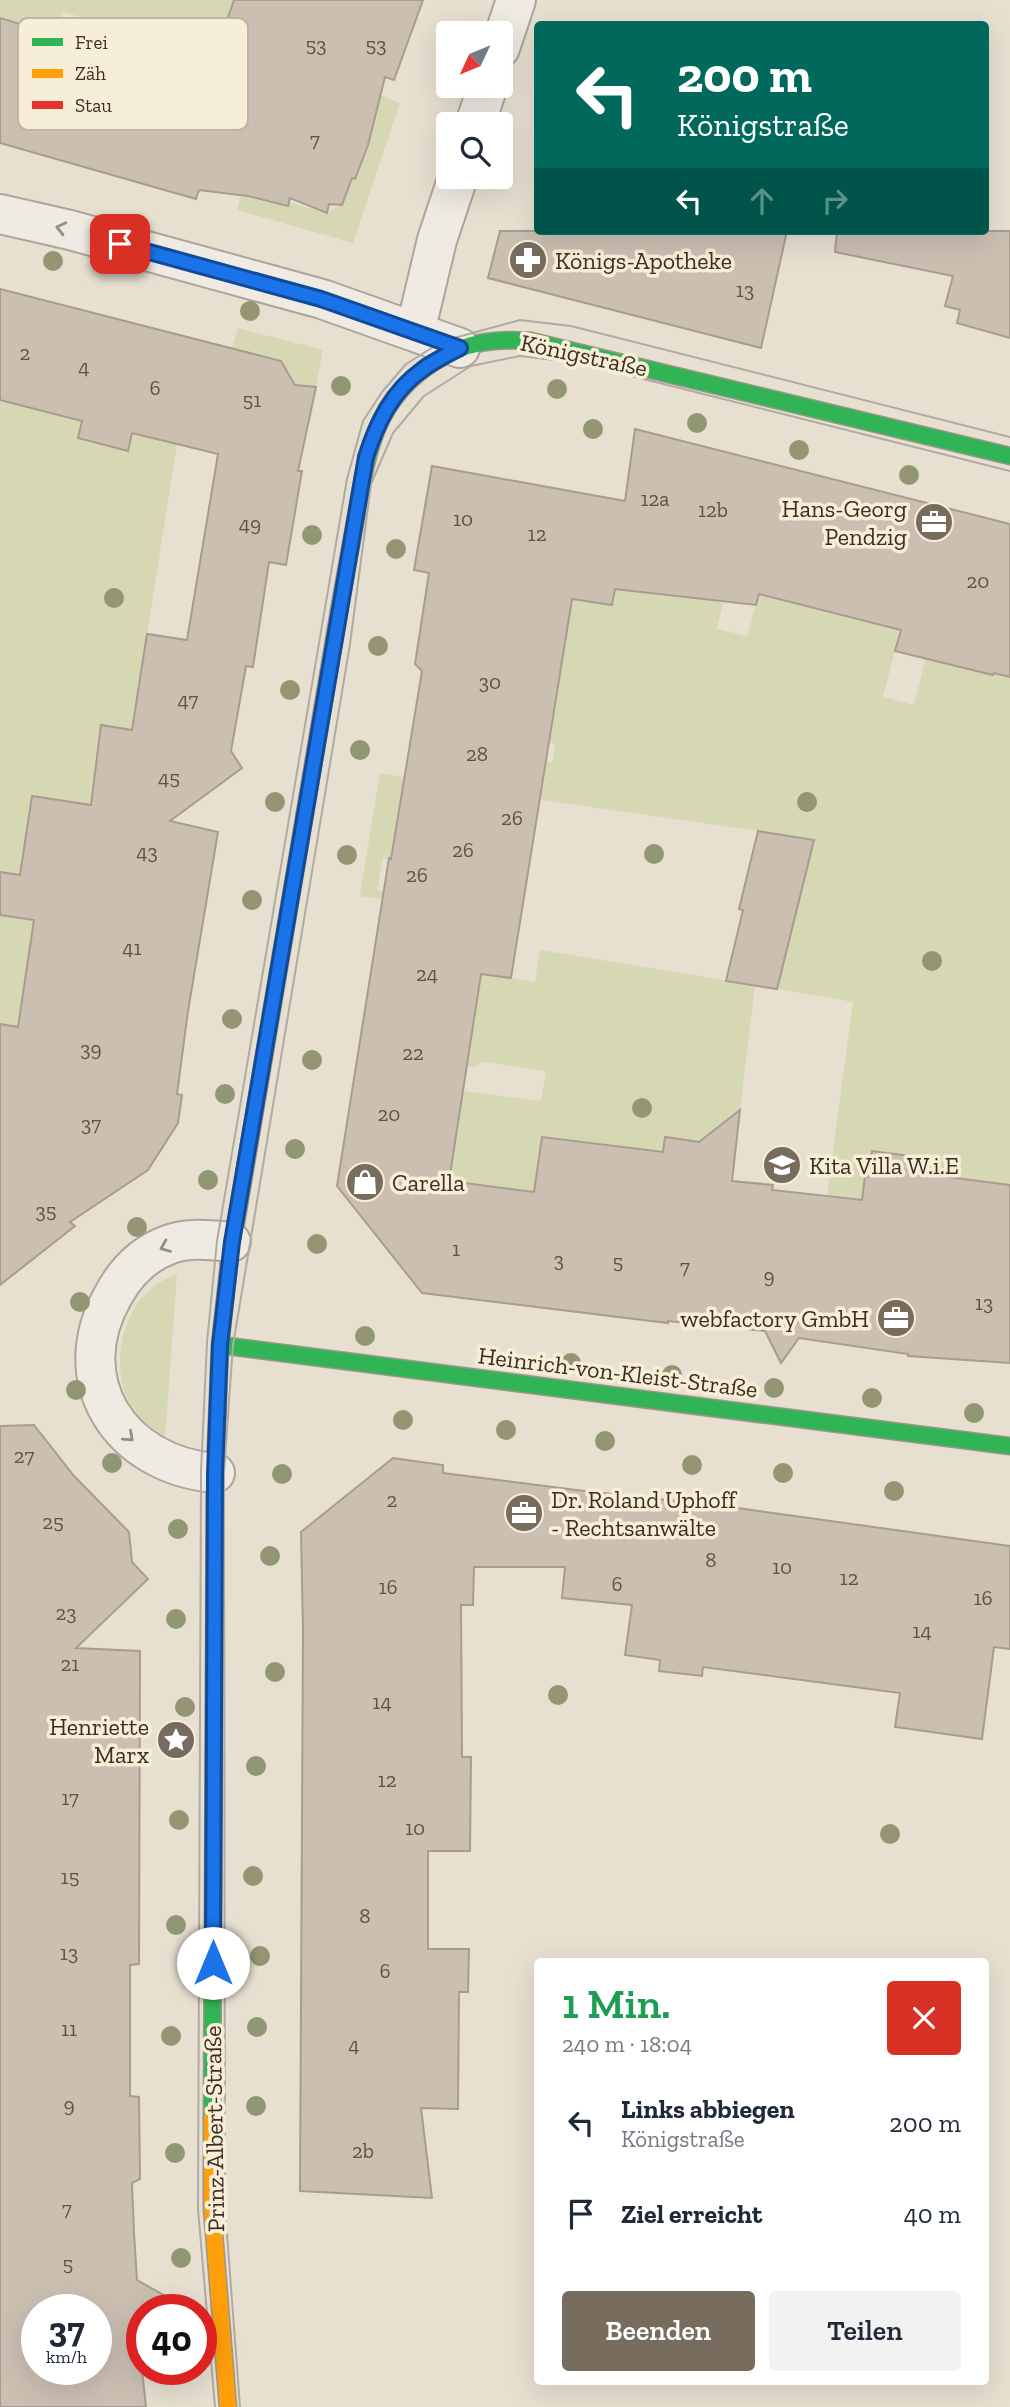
<!DOCTYPE html>
<html lang="de">
<head>
<meta charset="utf-8">
<style>
	:root { --surface:#fff; --page:#f2f2f3; --text:#1f2937; --muted:#747a83; --accent:#786c5e }
	body { margin:0; font-family:"Zilla Slab",serif; background:var(--page); color:var(--text); height:100vh; display:flex; flex-direction:column; font-size:26px; white-space:nowrap }
	* { box-sizing:border-box; margin:0 }
	p { font-size:23px; color:var(--muted) }
	.icon { flex:none; width:38px; height:38px; fill:none; stroke:currentColor; stroke-width:2; stroke-linecap:round; stroke-linejoin:round }
	.map { position:relative; flex:1; overflow:hidden }
	.details { position:absolute; left:534px; top:1958px; width:455px; height:427px; display:flex; flex-direction:column; background:var(--surface); border-radius:7px; box-shadow:0 7px 28px #0002 }
	.details>* { flex:none }
	.top-card { position:absolute; left:534px; top:21px; width:455px; height:214px; border-radius:7px; box-shadow:0 7px 28px #0002; background:#00695c; color:#fff; overflow:hidden }
	.needle { width:46px; rotate:226deg }
	.buttons { position:absolute; left:436px; top:21px; display:grid; gap:14px }
	.buttons a { display:grid; place-items:center; width:77px; height:77px; border-radius:7px; background:var(--surface); box-shadow:0 7px 28px #0002; font-size:35px }
	.speed { position:absolute; left:21px; top:2294px; display:flex; gap:14px; font-size:35px; font-weight:700; text-align:center }
	.speed>* { display:grid; place-content:center; width:91px; height:91px; border-radius:50%; background:var(--surface); box-shadow:0 7px 28px #0002; line-height:1 }
	.speed small { font-size:18px; font-weight:400 }
	.speed .limit { border:10px solid #d22; background:#fff; color:#111 }
	.pin { position:absolute; display:grid; place-items:center; width:60px; height:60px; color:#fff; margin:-30px; border-radius:14px; box-shadow:0 4px 10px #0006 }
	.me { position:absolute; width:77px; margin:-38px; rotate:0deg; stroke-linejoin:round; filter:drop-shadow(0 0 5px #0008) }
	.turn { display:flex; align-items:center; gap:24px; height:147px; padding:0 28px; font-size:32px }
	.turn .icon { width:91px; height:91px; stroke-width:2.5 }
	.turn b { display:block; font-size:49px; line-height:60px }
	.lanes { display:flex; align-items:center; height:66px; padding:0 28px; background:#0003; justify-content:center; gap:35px; direction:ltr }
	.lanes .off { opacity:.35 }
	.round { display:grid; place-items:center; flex:none; width:74px; height:74px; border-radius:7px; background:var(--page) }
	.overview { display:flex; align-items:center; justify-content:space-between; height:119px; padding:0 28px }
	h1 { font-size:42px; font-weight:600; line-height:52px; color:#1e9e55 }
	.button { display:flex; gap:14px; margin-top:auto; padding:14px 28px }
	.button a { flex:1; height:80px; border-radius:7px; background:var(--accent); color:#fff; font-size:28px; font-weight:600; line-height:80px; text-align:center }
	.button a+a { background:var(--page); color:var(--text) }
	ul { padding:0; list-style:none }
	li { display:flex; align-items:center; gap:21px; height:91px; padding:0 28px }
	li div { flex:1 }
	li b { display:block; font-size:26px }
	li em { font-style:normal }
	.map>svg:first-child { display:block }
	.green { fill:#d6d7b3 }
	.building { fill:#cbbfb2; stroke:#a89c90; stroke-width:2; fill-rule:evenodd }
	.lines { fill:none; stroke-linecap:round; stroke-linejoin:round }
	.street-casing { stroke:#ada599; stroke-width:42 }
	.fast-casing { stroke:#9c958a; stroke-width:19 }
	.slow-casing { stroke:#9c958a; stroke-width:19 }
	.jam-casing { stroke:#9c958a; stroke-width:19 }
	.street { stroke:#efebe3; stroke-width:38 }
	.fast { stroke:#30b455; stroke-width:16 }
	.slow { stroke:#ff9f0a; stroke-width:16 }
	.jam { stroke:#e5322d; stroke-width:16 }
	.tram { stroke:#afaaa2; stroke-width:2 }
	.tree { fill:#929673 }
	.oneway { stroke:#968c82 }
	.route-casing { stroke:#114b97; stroke-width:18 }
	.route { stroke:#1a73e8; stroke-width:12 }
	.labels { text-anchor:middle; dominant-baseline:central; stroke-width:7; stroke-linejoin:round; paint-order:stroke }
	.number-label { font-size:21px; fill:#605244 }
	.poi-label { font-size:24px; fill:#3d2e20; stroke:#f7eed8; text-anchor:start }
	.street-label { font-size:24px; fill:#3d2e20; stroke:#f7eed8 }
	.key { fill:#f7eed8; stroke:#bfb4a1; stroke-width:2 }
	.key-label { font-size:19px; fill:#3d2e20 }
</style>
</head>
<body>
<div class="map">
<svg width="1010" height="2407" viewBox="0 0 1010 2407">
	<rect width="100%" height="100%" fill="#e7e0d1"/>
	<!-- green -->
	<path class="green" d="M 0,0 L 282,0 L 232,6 L 220,39 L 249,50 L 234,91 L 80,72 L 96,21 L 62,12 L 56,35 L 0,18 Z
		M 380,95 L 400,103 L 353,243 L 237,210 L 241,195 L 287,207 L 289,202 L 326,213 L 342,205 L 350,177 L 355,179 L 370,137 Z
		M 238,328 L 323,350 L 316,387 L 295,385 L 281,361 L 232,348 Z
		M 0,400 L 82,421 L 78,438 L 128,450 L 132,433 L 177,444 L 132,730 L 102,725 L 103,806 L 32,797 L 26,836 L 52,880 L 0,872 Z
		M 762,583 L 795,603 L 869,622 L 908,624 L 900,630 L 883,697 L 914,705 L 930,641 L 960,667 L 1010,677 L 1010,1185 L 923,1183 L 925,1158 L 872,1151 L 862,1200 L 827,1196 L 853,1002 L 777,989 L 758,831 L 541,800 L 547,761 L 553,762 L 555,744 L 549,743 L 564,654 L 481,641 L 512,588 L 612,605 L 615,589 L 691,596 L 723,603 L 717,629 L 747,636 Z
		M 380,773 L 405,777 L 392,855 L 390,859 L 383,858 L 377,890 L 385,892 L 384,900 L 360,896 Z
		M 48,909 L 19,1027 L 0,1024 L 0,915 Z
		M 540,950 L 755,985 L 736,1144 L 728,1133 L 712,1132 L 702,1142 L 665,1138 L 655,1210 L 538,1168 L 534,1192 L 482,1185 L 473,1191 L 466,1191 L 438,1155 L 454,1149 L 463,1091 L 541,1101 L 546,1071 L 483,1062 L 475,1067 L 466,1066 L 482,968 L 491,969 L 496,976 L 535,982 Z
		M 177,1274 L 165,1438 C 151,1428 136,1416 128,1400 C 107,1354 128,1290 177,1274 Z"/>
	<!-- building -->
	<path class="building" d="M 234,0 L 423,0 L 394,80 L 385,77 L 368,145 L 355,179 L 352,178 L 342,205 L 329,204 L 327,213 L 290,198 L 288,206 L 248,196 L 199,190 L 196,199 L 0,143 L 0,18 L 56,35 L 58,27 L 206,81 Z
		M 500,231 L 787,231 L 761,348 L 488,278 Z
		M 837,231 L 1010,231 L 1010,338 L 957,323 L 960,310 L 945,306 L 953,276 L 835,252 Z
		M 0,289 L 281,361 L 295,385 L 316,387 L 298,471 L 302,471 L 286,565 L 269,562 L 253,667 L 246,666 L 231,751 L 242,768 L 170,821 L 218,832 L 188,1011 L 177,1094 L 182,1095 L 178,1123 L 148,1170 L 70,1222 L 75,1226 L 0,1285 L 0,1024 L 18,1027 L 34,920 L 0,915 L 0,872 L 20,875 L 32,796 L 91,805 L 101,725 L 132,730 L 147,634 L 187,640 L 218,454 L 132,433 L 128,451 L 78,438 L 82,421 L 0,400 Z
		M 635,429 L 1010,524 L 1010,677 L 994,673 L 993,675 L 895,651 L 901,630 L 759,594 L 756,605 L 615,589 L 612,605 L 572,599 L 511,978 L 481,974 L 449,1181 L 534,1192 L 542,1137 L 663,1152 L 665,1137 L 699,1142 L 740,1110 L 732,1181 L 773,1185 L 772,1190 L 862,1200 L 865,1176 L 868,1177 L 872,1151 L 926,1158 L 924,1174 L 1010,1185 L 1010,1363 L 908,1356 L 908,1354 L 799,1338 L 781,1363 L 765,1331 L 668,1321 L 668,1323 L 422,1293 L 337,1186 L 389,858 L 391,859 L 422,671 L 415,664 L 429,573 L 414,570 L 432,466 L 625,501 Z
		M 758,831 L 814,840 L 777,989 L 726,981 L 743,910 L 739,909 Z
		M 34,1425 L 74,1476 L 129,1532 L 132,1562 L 148,1579 L 76,1648 L 140,1651 L 139,1964 L 130,1965 L 130,2096 L 139,2097 L 140,2179 L 132,2183 L 134,2233 L 137,2280 L 167,2297 L 142,2310 L 142,2370 L 146,2407 L 0,2407 L 0,1426 ZM 37,2310 L 96,2310 L 96,2370 L 37,2370 Z
		M 393,1458 L 443,1465 L 443,1473 L 576,1490 L 723,1506 L 1010,1546 L 1010,1649 L 994,1647 L 982,1739 L 895,1727 L 900,1693 L 703,1667 L 702,1676 L 659,1671 L 660,1660 L 625,1655 L 632,1605 L 562,1598 L 565,1567 L 474,1567 L 473,1605 L 461,1605 L 462,1757 L 471,1757 L 470,1851 L 428,1851 L 428,1949 L 469,1949 L 468,1992 L 459,1992 L 458,2109 L 421,2108 L 432,2198 L 300,2191 L 303,1631 L 301,1532 Z"/>
	<g class="lines">
		<defs>
			<path id="street" d="M 500,48 L 516,0
				M 475,124 L 488,86
				M 0,214 L 70,230 L 322,299 L 460,348
				M 415,332 L 437,240 L 458,177
				M 215,1473 C 120,1465 64,1380 114,1294 C 126,1272 144,1254 168,1245 C 188,1237 211,1240 231,1242"/>
			<path id="fast" d="M 339,611 C 345,578 351,545 357,511 C 368,448 376,399 434,362 C 465,342 495,338 531,341 L 1010,456
				M 220,1345 L 1010,1446
				M 212,2118 L 215,1473 L 220,1345 L 229,1264"/>
			<path id="slow" d="M 229,1264 L 305,813
				M 212,2118 L 212,2208 L 228,2407"/>
			<path id="jam" d="M 305,813 L 339,611"/>
		</defs>
		<!-- street casing -->
		<use href="#street" class="street-casing"/>
		<!-- fast casing -->
		<use href="#fast" class="fast-casing"/>
		<!-- slow casing -->
		<use href="#slow" class="slow-casing"/>
		<!-- jam casing -->
		<use href="#jam" class="jam-casing"/>
		<!-- street -->
		<use href="#street" class="street"/>
		<!-- fast -->
		<use href="#fast" class="fast"/>
		<!-- slow -->
		<use href="#slow" class="slow"/>
		<!-- jam -->
		<use href="#jam" class="jam"/>
		<!-- tram -->
		<path class="tram" d="M 215,2407 L 198,2209 L 201,1471 L 207,1342 L 217,1241 L 347,479 L 363,421 L 382,392 L 406,364 L 443,341 L 520,320 L 571,326 L 1010,437
			M 240,2407 L 225,2207 L 224,1472 L 233,1345 L 350,644 L 371,484 L 393,433 L 424,396 L 471,366 L 520,356 L 580,363 L 1010,471"/>
	</g>
	<!-- trees -->
	<g class="tree">
		<circle cx="53" cy="261" r="10"/>
		<circle cx="250" cy="311" r="10"/>
		<circle cx="341" cy="386" r="10"/>
		<circle cx="557" cy="389" r="10"/>
		<circle cx="697" cy="423" r="10"/>
		<circle cx="593" cy="429" r="10"/>
		<circle cx="799" cy="450" r="10"/>
		<circle cx="909" cy="475" r="10"/>
		<circle cx="312" cy="535" r="10"/>
		<circle cx="396" cy="549" r="10"/>
		<circle cx="114" cy="598" r="10"/>
		<circle cx="378" cy="646" r="10"/>
		<circle cx="290" cy="690" r="10"/>
		<circle cx="360" cy="750" r="10"/>
		<circle cx="275" cy="802" r="10"/>
		<circle cx="807" cy="802" r="10"/>
		<circle cx="654" cy="854" r="10"/>
		<circle cx="347" cy="855" r="10"/>
		<circle cx="252" cy="900" r="10"/>
		<circle cx="932" cy="961" r="10"/>
		<circle cx="232" cy="1019" r="10"/>
		<circle cx="312" cy="1060" r="10"/>
		<circle cx="225" cy="1094" r="10"/>
		<circle cx="642" cy="1108" r="10"/>
		<circle cx="295" cy="1149" r="10"/>
		<circle cx="208" cy="1180" r="10"/>
		<circle cx="137" cy="1227" r="10"/>
		<circle cx="317" cy="1244" r="10"/>
		<circle cx="80" cy="1302" r="10"/>
		<circle cx="365" cy="1336" r="10"/>
		<circle cx="571" cy="1363" r="10"/>
		<circle cx="672" cy="1375" r="10"/>
		<circle cx="774" cy="1388" r="10"/>
		<circle cx="76" cy="1390" r="10"/>
		<circle cx="872" cy="1398" r="10"/>
		<circle cx="974" cy="1413" r="10"/>
		<circle cx="403" cy="1420" r="10"/>
		<circle cx="506" cy="1430" r="10"/>
		<circle cx="605" cy="1441" r="10"/>
		<circle cx="112" cy="1463" r="10"/>
		<circle cx="692" cy="1465" r="10"/>
		<circle cx="783" cy="1473" r="10"/>
		<circle cx="282" cy="1474" r="10"/>
		<circle cx="894" cy="1491" r="10"/>
		<circle cx="178" cy="1529" r="10"/>
		<circle cx="270" cy="1556" r="10"/>
		<circle cx="176" cy="1619" r="10"/>
		<circle cx="275" cy="1672" r="10"/>
		<circle cx="558" cy="1695" r="10"/>
		<circle cx="185" cy="1707" r="10"/>
		<circle cx="256" cy="1766" r="10"/>
		<circle cx="179" cy="1820" r="10"/>
		<circle cx="890" cy="1834" r="10"/>
		<circle cx="253" cy="1876" r="10"/>
		<circle cx="176" cy="1925" r="10"/>
		<circle cx="260" cy="1956" r="10"/>
		<circle cx="257" cy="2027" r="10"/>
		<circle cx="171" cy="2036" r="10"/>
		<circle cx="256" cy="2106" r="10"/>
		<circle cx="175" cy="2153" r="10"/>
		<circle cx="181" cy="2258" r="10"/>
	</g>
	<!-- one-way arrows -->
	<defs><path id="oneway-chevron" d="M-2-3.5L2.5 0L-2 3.5" fill="none" stroke-width="1.6" stroke-linecap="round" stroke-linejoin="round" transform="scale(1.75)"/></defs>
	<g class="oneway">
		<use href="#oneway-chevron" transform="translate(61 228) rotate(-167)"/>
		<use href="#oneway-chevron" transform="translate(165 1247) rotate(158)"/>
		<use href="#oneway-chevron" transform="translate(129 1437) rotate(42)"/>
	</g>
	<g class="lines">
		<defs>
			<path id="route" d="M 120,244 L 321,299 L 460,348 C 447,355 433,361 422,370 C 392,391 377,423 366,457 L 232,1242 L 220,1345 L 215,1473 L 213,1963"/>
		</defs>
		<!-- route casing -->
		<use href="#route" class="route-casing"/>
		<!-- route -->
		<use href="#route" class="route"/>
	</g>
	<!-- icons -->
	<defs>
		<symbol id="pharmacy-disc" viewBox="-11 -11 22 22"><circle r="9.5" fill="#786c5e" stroke="#f7eed8"/><path d="M-2-6h4v4h4v4h-4v4h-4v-4h-4v-4h4Z" fill="#fff"/></symbol>
		<symbol id="office-disc" viewBox="-11 -11 22 22"><circle r="9.5" fill="#786c5e" stroke="#f7eed8"/><path d="M-6-3h4V-5.5h4V-3h4V5H-6ZM-1-4.5V-3h2v-1.5ZM-6 0V1H6V0Z" fill="#fff"/></symbol>
		<symbol id="school-disc" viewBox="-11 -11 22 22"><circle r="9.5" fill="#786c5e" stroke="#f7eed8"/><path d="M0-5L7-2L0 1L-7-2ZM-4 1L0 2.5L4 1V4Q0 6-4 4Z" fill="#fff"/></symbol>
		<symbol id="shop-disc" viewBox="-11 -11 22 22"><circle r="9.5" fill="#786c5e" stroke="#f7eed8"/><path d="M-5-2.5h2.3a2.7 3.5 0 0 1 5.4 0H5L5.5 6h-11ZM-1.5-2.5h3a1.5 2.3 0 0 0-3 0Z" fill="#fff"/></symbol>
		<symbol id="sight-disc" viewBox="-11 -11 22 22"><circle r="9.5" fill="#786c5e" stroke="#f7eed8"/><path d="M0-6L1.8-2.2L6-1.7L2.9 1.2L3.7 5.4L0 3.3L-3.7 5.4L-2.9 1.2L-6-1.7L-1.8-2.2Z" fill="#fff"/></symbol>
	</defs>
	<g fill-rule="evenodd">
		<use href="#pharmacy-disc" x="506" y="238" width="44" height="44"/>
		<use href="#office-disc" x="912" y="500" width="44" height="44"/>
		<use href="#school-disc" x="760" y="1143" width="44" height="44"/>
		<use href="#shop-disc" x="343" y="1160" width="44" height="44"/>
		<use href="#office-disc" x="874" y="1296" width="44" height="44"/>
		<use href="#office-disc" x="502" y="1491" width="44" height="44"/>
		<use href="#sight-disc" x="154" y="1718" width="44" height="44"/>
	</g>
	<g class="labels">
		<!-- number labels -->
		<g class="number-label">
			<text x="316" y="44">53</text>
			<text x="376" y="44">53</text>
			<text x="315" y="139">7</text>
			<text x="745" y="289">13</text>
			<text x="25" y="352">2</text>
			<text x="84" y="366">4</text>
			<text x="155" y="387">6</text>
			<text x="252" y="399">51</text>
			<text x="655" y="498">12a</text>
			<text x="713" y="509">12b</text>
			<text x="463" y="518">10</text>
			<text x="250" y="523">49</text>
			<text x="537" y="533">12</text>
			<text x="978" y="580">20</text>
			<text x="490" y="681">30</text>
			<text x="188" y="699">47</text>
			<text x="477" y="753">28</text>
			<text x="169" y="777">45</text>
			<text x="512" y="817">26</text>
			<text x="463" y="849">26</text>
			<text x="147" y="851">43</text>
			<text x="417" y="874">26</text>
			<text x="132" y="947">41</text>
			<text x="427" y="973">24</text>
			<text x="91" y="1048">39</text>
			<text x="413" y="1052">22</text>
			<text x="389" y="1113">20</text>
			<text x="91" y="1123">37</text>
			<text x="46" y="1210">35</text>
			<text x="456" y="1248">1</text>
			<text x="559" y="1259">3</text>
			<text x="618" y="1261">5</text>
			<text x="685" y="1266">7</text>
			<text x="769" y="1275">9</text>
			<text x="984" y="1302">13</text>
			<text x="24" y="1455">27</text>
			<text x="392" y="1499">2</text>
			<text x="53" y="1521">25</text>
			<text x="711" y="1559">8</text>
			<text x="782" y="1566">10</text>
			<text x="849" y="1577">12</text>
			<text x="617" y="1583">6</text>
			<text x="388" y="1586">16</text>
			<text x="983" y="1597">16</text>
			<text x="66" y="1612">23</text>
			<text x="922" y="1630">14</text>
			<text x="70" y="1663">21</text>
			<text x="382" y="1701">14</text>
			<text x="387" y="1779">12</text>
			<text x="70" y="1797">17</text>
			<text x="415" y="1827">10</text>
			<text x="70" y="1876">15</text>
			<text x="365" y="1915">8</text>
			<text x="69" y="1952">13</text>
			<text x="385" y="1970">6</text>
			<text x="69" y="2028">11</text>
			<text x="354" y="2044">4</text>
			<text x="69" y="2104">9</text>
			<text x="363" y="2150">2b</text>
			<text x="67" y="2208">7</text>
			<text x="68" y="2263">5</text>
		</g>
		<!-- poi labels -->
		<g class="poi-label">
			<text x="555" y="260">Königs-Apotheke</text>
			<text x="907" y="508" text-anchor="end">Hans-Georg<tspan x="907" dy="28">Pendzig</tspan></text>
			<text x="809" y="1165">Kita Villa W.i.E</text>
			<text x="392" y="1182">Carella</text>
			<text x="869" y="1318" text-anchor="end">webfactory GmbH</text>
			<text x="551" y="1499">Dr. Roland Uphoff<tspan x="551" dy="28">- Rechtsanwälte</tspan></text>
			<text x="149" y="1726" text-anchor="end">Henriette<tspan x="149" dy="28">Marx</tspan></text>
		</g>
		<!-- street labels -->
		<g class="street-label">
			<text transform="translate(584 355) rotate(12)">Königstraße</text>
			<text transform="translate(618 1372) rotate(7)">Heinrich-von-Kleist-Straße</text>
			<text transform="translate(214 2129) rotate(-91)">Prinz-Albert-Straße</text>
		</g>
	</g>
	<!-- legend -->
	<rect x="18" y="18" width="230" height="112" rx="10" class="key"/>
	<rect x="32" y="38" width="31" height="8" fill="#30b455"/>
	<rect x="32" y="69" width="31" height="9" fill="#ff9f0a"/>
	<rect x="32" y="101" width="31" height="8" fill="#e5322d"/>
	<g class="key-label">
		<text x="75" y="49">Frei</text>
		<text x="75" y="80">Zäh</text>
		<text x="75" y="112">Stau</text>
	</g>
</svg>
<div class="buttons">
<a><svg class="needle" viewBox="-14 -14 28 28"><path d="M0-13l5 13h-10z" fill="#e53935"/><path d="M0 13l5-13h-10z" fill="#747a83"/></svg></a>
<a><svg class="icon" aria-label="search" viewBox="0 0 24 24"><circle cx="10" cy="10" r="6"/><path d="M15 15l6 6"/></svg></a>
</div>
<div class="speed"><div>37<small>km/h</small></div><div class="limit">40</div></div>
<div class="pin" style="left:120px;top:244px;background:#d93025"><svg class="icon" aria-label="arrive" viewBox="0 0 24 24"><path d="M6 21V4h12l-3 4 3 4H6"/></svg></div>
<svg class="me" style="left:213px;top:1963px" viewBox="-20 -20 40 40"><circle r="19" fill="#fff"/><path d="M0-13L10 11 0 6-10 11z" fill="#1a73e8"/></svg>
<div class="top-card">
<div class="turn"><svg class="icon" aria-label="left" viewBox="0 0 24 24"><path d="M17 20v-9H6M10 6l-5 5 5 5"/></svg><div><b>200 m</b>Königstraße</div></div>
<div class="lanes"><svg class="icon" aria-label="left" viewBox="0 0 24 24"><path d="M17 20v-9H6M10 6l-5 5 5 5"/></svg><svg class="icon off" aria-label="ahead" viewBox="0 0 24 24"><path d="M12 20V5M6 11l6-6 6 6"/></svg><svg class="icon off" aria-label="right" viewBox="0 0 24 24"><path d="M7 20v-9h11M14 6l5 5-5 5"/></svg></div>
</div>
<section class="details">
<div class="overview"><div><h1>1 Min.</h1><p>240 m · 18:04</p></div><a class="round" style="background:#d93025;color:#fff"><svg class="icon" aria-label="close" viewBox="0 0 24 24"><path d="M6 6l12 12M18 6L6 18"/></svg></a></div>
<ul>
<li><svg class="icon" aria-label="left" viewBox="0 0 24 24"><path d="M17 20v-9H6M10 6l-5 5 5 5"/></svg><div><b>Links abbiegen</b><p>Königstraße</p></div><em>200 m</em></li>
<li><svg class="icon" aria-label="arrive" viewBox="0 0 24 24"><path d="M6 21V4h12l-3 4 3 4H6"/></svg><div><b>Ziel erreicht</b></div><em>40 m</em></li>
</ul>
<div class="button"><a>Beenden</a><a>Teilen</a></div>
</section>
</div>
</body>
</html>
